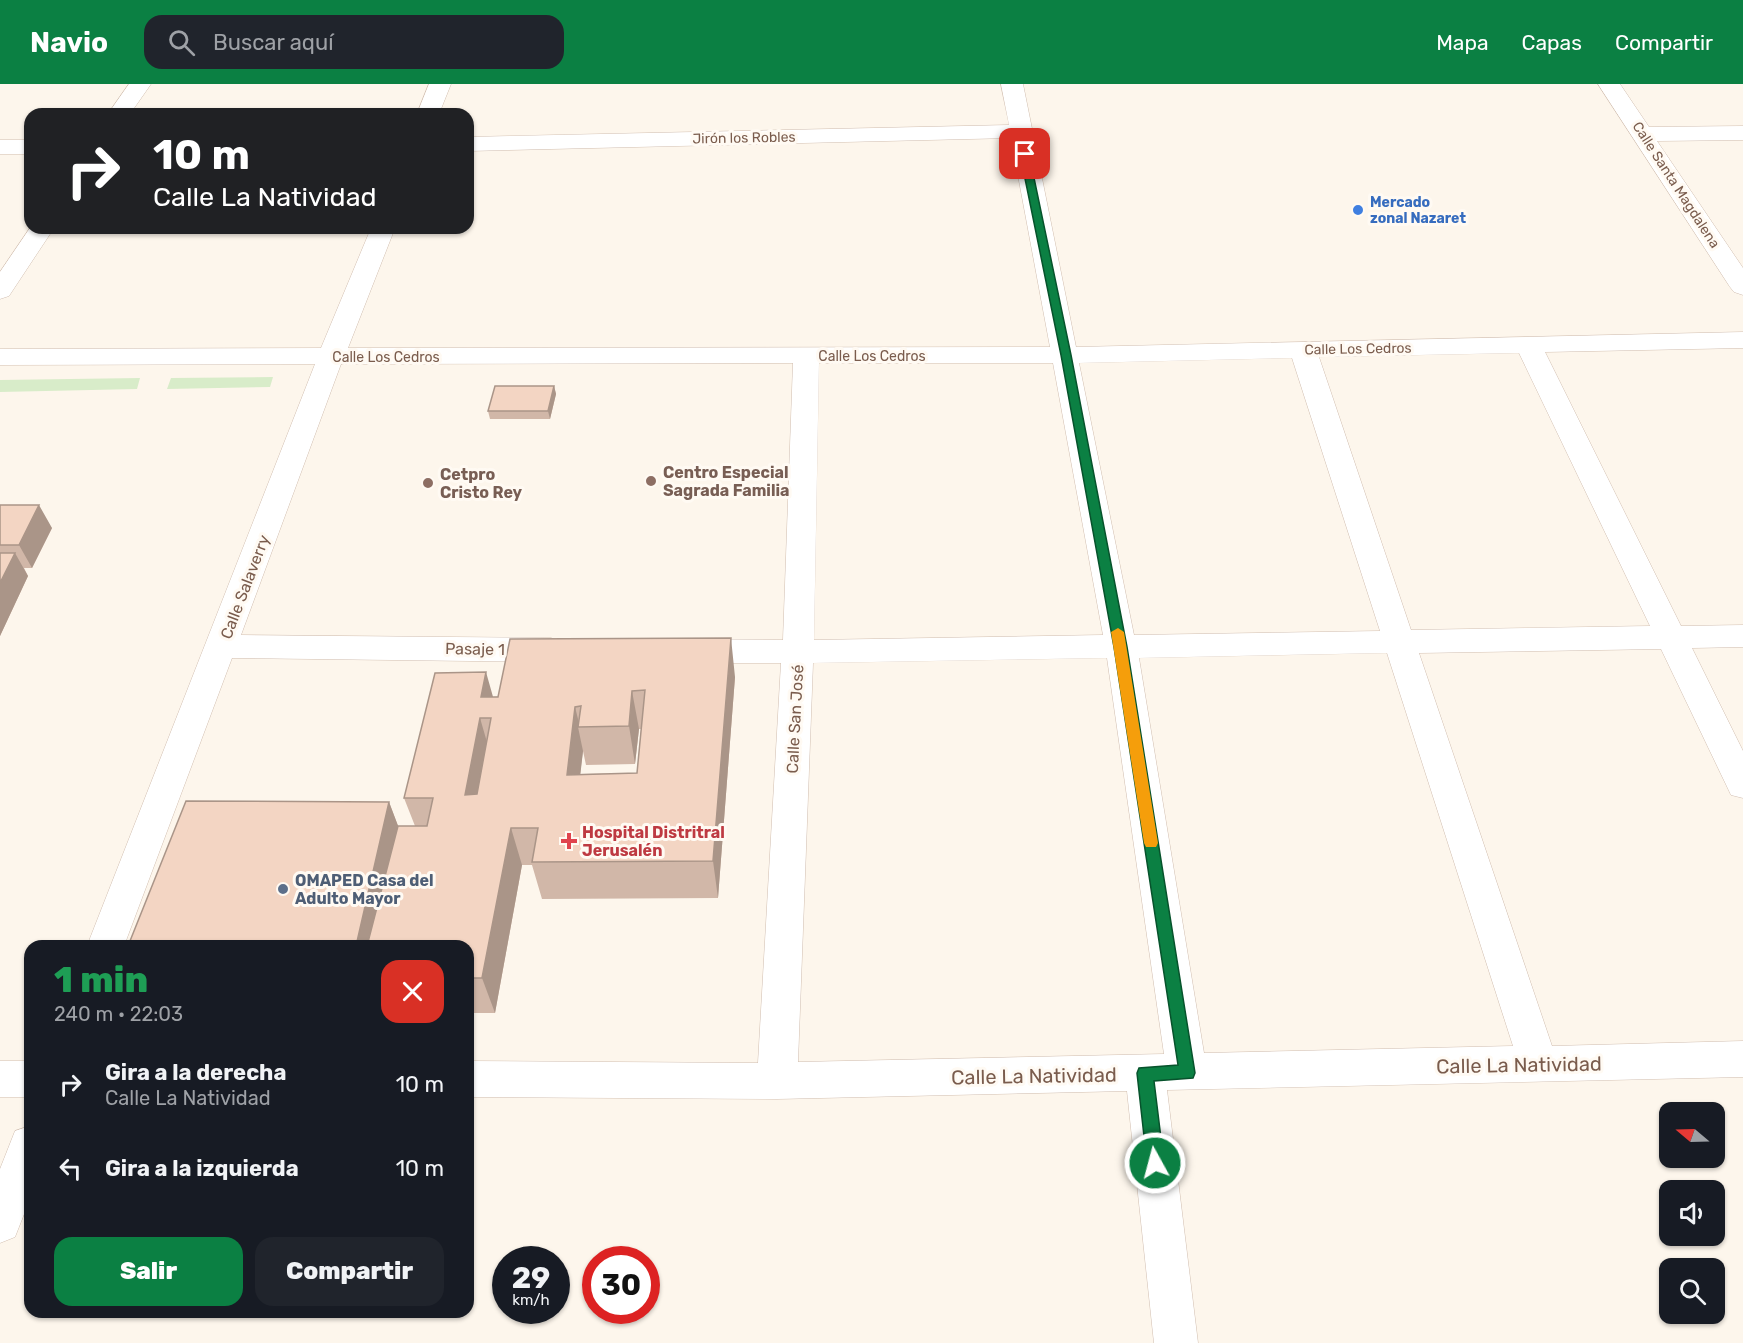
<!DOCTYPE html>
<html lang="es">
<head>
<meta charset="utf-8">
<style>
	:root { --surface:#171b24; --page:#20242c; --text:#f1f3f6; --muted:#9ea1a6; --accent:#0b8043 }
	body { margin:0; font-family:Rubik,sans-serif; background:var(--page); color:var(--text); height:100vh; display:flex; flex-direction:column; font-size:22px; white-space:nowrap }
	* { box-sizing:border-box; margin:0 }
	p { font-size:20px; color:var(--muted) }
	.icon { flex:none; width:33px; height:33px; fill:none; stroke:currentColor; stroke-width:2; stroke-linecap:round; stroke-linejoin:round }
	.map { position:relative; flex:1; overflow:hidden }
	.sheet { position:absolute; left:24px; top:856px; width:450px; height:378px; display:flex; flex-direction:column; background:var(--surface); border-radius:18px; box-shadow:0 2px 4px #0004 }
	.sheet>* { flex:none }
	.hud { position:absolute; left:24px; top:24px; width:450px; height:126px; border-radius:18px; box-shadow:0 2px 4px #0004; background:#202124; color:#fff; overflow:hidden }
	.needle { width:39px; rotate:289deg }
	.controls { position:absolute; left:1659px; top:1018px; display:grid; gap:12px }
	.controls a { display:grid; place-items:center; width:66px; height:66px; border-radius:12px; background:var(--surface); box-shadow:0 2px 4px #0004; font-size:30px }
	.speed { position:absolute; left:492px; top:1162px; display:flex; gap:12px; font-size:30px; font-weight:700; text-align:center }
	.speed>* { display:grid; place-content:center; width:78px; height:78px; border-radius:50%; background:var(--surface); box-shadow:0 2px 4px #0004; line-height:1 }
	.speed small { font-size:15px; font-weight:400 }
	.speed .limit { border:9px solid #d22; background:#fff; color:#111 }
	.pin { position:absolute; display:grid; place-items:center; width:51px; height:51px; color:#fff; margin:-26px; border-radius:12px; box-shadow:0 3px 9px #0006 }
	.me { position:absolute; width:66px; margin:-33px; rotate:353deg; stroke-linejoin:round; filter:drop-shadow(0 0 4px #0008) }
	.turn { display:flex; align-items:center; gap:21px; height:126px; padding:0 30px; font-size:27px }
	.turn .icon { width:78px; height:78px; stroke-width:2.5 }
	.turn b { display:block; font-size:42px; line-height:51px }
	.round { display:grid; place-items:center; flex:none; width:63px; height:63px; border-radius:18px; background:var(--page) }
	.head { display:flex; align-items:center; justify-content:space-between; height:102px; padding:0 30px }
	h1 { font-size:36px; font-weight:800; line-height:45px; color:#1e9e55 }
	.cta { display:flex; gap:12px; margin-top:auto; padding:12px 30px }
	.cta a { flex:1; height:69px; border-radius:18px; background:var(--accent); color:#fff; font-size:24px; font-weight:800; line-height:69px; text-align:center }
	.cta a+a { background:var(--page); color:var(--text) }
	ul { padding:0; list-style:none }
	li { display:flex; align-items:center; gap:18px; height:84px; padding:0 30px }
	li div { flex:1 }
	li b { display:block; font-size:22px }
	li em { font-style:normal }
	header { display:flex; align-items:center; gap:36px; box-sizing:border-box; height:84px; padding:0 30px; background:var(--accent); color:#fff }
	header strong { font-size:28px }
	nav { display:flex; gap:33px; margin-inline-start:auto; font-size:21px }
	.search { width:420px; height:54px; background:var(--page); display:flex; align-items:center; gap:15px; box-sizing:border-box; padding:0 21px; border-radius:18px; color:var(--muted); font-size:22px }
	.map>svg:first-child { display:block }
	.green { fill:#d8ecc9 }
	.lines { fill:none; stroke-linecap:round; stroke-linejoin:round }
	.minor-casing { stroke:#d1beb0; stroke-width:1 }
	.minor { fill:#fff; fill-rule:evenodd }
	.wall { fill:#d1b7a8; fill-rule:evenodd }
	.shaded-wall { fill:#aa9588 }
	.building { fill:#f3d5c3; stroke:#aa9588; stroke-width:1.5; fill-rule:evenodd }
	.route { fill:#0b8043; stroke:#07532c; stroke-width:1.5 }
	.slow { fill:#f59e0b }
	.shop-dot { fill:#3f7fe0; stroke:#fffaf3; stroke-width:2 }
	.education-dot { fill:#8d6e63; stroke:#fffaf3; stroke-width:2 }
	.health-dot { fill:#e0444e; stroke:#fffaf3; stroke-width:2 }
	.service-dot { fill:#5c6f8a; stroke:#fffaf3; stroke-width:2 }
	.labels { text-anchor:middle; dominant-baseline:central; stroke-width:6; stroke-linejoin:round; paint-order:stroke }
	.far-street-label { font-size:14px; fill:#7a5c4d; stroke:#fffaf3 }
	.far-shop-label { font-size:14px; font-weight:bold; fill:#366cbe; stroke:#fffaf3; text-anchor:start }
	.education-label { font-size:16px; font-weight:bold; fill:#785e54; stroke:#fffaf3; text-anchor:start }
	.street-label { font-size:16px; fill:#7a5c4d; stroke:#fffaf3 }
	.health-label { font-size:16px; font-weight:bold; fill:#be3a42; stroke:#fffaf3; text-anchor:start }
	.service-label { font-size:16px; font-weight:bold; fill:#4e5e75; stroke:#fffaf3; text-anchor:start }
	.near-street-label { font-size:20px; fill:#7a5c4d; stroke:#fffaf3 }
</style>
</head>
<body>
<header>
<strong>Navio</strong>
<div class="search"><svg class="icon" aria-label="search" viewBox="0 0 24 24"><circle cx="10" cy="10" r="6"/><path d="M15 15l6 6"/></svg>Buscar aquí</div>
<nav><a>Mapa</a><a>Capas</a><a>Compartir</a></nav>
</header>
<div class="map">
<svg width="1743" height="1259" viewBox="0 0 1743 1259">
	<rect width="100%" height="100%" fill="#fdf6ec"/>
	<!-- green -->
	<path class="green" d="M 273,293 L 270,303 L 167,305 L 171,294 Z
		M 140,294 L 137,305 L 0,308 L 0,296 Z"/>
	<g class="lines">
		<defs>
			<path id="minor" d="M 129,0 L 151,0 L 130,30 L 108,30 Z
				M 429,0 L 451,0 L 439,30 L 417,30 Z
				M 1001,0 L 1023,0 L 1076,263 L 1743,248 L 1743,264 L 1545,268 L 1681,542 L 1743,541 L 1743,563 L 1692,564 L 1743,667 L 1743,714 L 1731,711 L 1661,565 L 1419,569 L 1552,962 L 1743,957 L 1743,993 L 1167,1006 L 1198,1259 L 1154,1259 L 1127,1007 L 777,1015 L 468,1013 L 468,977 L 758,979 L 781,579 L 687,579 L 676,575 L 671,567 L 676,559 L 687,555 L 783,556 L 793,279 L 341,280 L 241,551 L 551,554 L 562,558 L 567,566 L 562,574 L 551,578 L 232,574 L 124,862 L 87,862 L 315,280 L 0,281 L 0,265 L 321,264 L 371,144 L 395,144 L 348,264 L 1050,263 L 1011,54 L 468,67 L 468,53 L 1009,41 ZM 1519,269 L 1650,542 L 1411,546 L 1319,273 ZM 1292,274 L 1380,547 L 1134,551 L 1079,279 ZM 819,279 L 1053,279 L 1103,551 L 814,556 ZM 1387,569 L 1513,962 L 1204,969 L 1139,574 ZM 1107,574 L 1164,970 L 798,978 L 813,579 Z
				M 1598,0 L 1620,0 L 1649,43 L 1743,42 L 1743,56 L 1657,57 L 1743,184 L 1743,211 L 1734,208 L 1730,203 Z
				M 0,56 L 30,56 L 30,70 L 0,70 Z
				M 30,144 L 54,144 L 9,212 L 0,215 L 0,188 Z
				M 0,977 L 30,977 L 30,1013 L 0,1013 Z
				M 30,1042 L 30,1115 L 15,1153 L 0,1159 L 0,1085 L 15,1047 Z"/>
		</defs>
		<!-- minor casing -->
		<use href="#minor" class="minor-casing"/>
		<!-- minor -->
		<use href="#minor" class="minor"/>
	</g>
	<!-- wall -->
	<path class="wall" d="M 554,302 L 556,310 L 550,335 L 490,335 L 488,327 Z
		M 0,421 L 52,444 L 32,484 L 24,484 L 28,492 L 0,552 Z
		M 735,593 L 718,814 L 542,815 L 532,781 L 522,781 L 495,929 L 468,929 L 468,862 L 128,862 L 389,718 L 398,742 L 415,742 L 404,714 L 493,613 ZM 639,645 L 641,645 L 637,689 L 580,690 L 583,667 L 586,681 L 635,680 Z"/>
	<!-- shaded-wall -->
	<path class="shaded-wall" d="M 554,302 L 556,310 L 550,335 L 548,327 Z
		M 39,421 L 52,444 L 32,484 L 19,461 Z
		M 15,469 L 28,492 L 0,552 L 0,499 Z
		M 731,554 L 735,593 L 718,814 L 713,777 Z
		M 486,588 L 497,627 L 481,613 Z
		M 632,607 L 639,645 L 635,680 L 629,642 Z
		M 575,623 L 580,643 L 578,643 L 583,667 L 576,729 L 567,691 Z
		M 480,634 L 491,672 L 477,748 L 465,711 Z
		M 389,718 L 400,747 L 375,862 L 356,862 Z
		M 511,744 L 522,781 L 495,929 L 482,894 Z"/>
	<!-- building -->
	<path class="building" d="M 495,302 L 554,302 L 548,327 L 488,327 Z
		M 0,421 L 39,421 L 19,461 L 0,461 Z
		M 0,469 L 15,469 L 0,499 Z
		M 731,554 L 713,777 L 532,778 L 538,744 L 511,744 L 482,894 L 468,894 L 468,862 L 367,862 L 398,742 L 427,742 L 433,714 L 404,714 L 435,589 L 486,588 L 481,613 L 498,613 L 510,555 ZM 645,606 L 637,689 L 567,691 L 575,623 L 581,622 L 578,643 L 629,642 L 632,607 ZM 480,634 L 491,634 L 477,710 L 465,711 Z
		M 186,717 L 389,718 L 356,862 L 128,862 Z"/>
	<!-- route -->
	<path class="route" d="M 1025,67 L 1029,70 L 1071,271 L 1127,563 L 1195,989 L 1193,994 L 1154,997 L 1164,1079 L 1162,1085 L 1155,1087 L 1149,1085 L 1147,1079 L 1137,989 L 1139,984 L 1178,981 L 1114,563 L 1061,271 L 1020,70 Z"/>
	<!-- slow -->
	<path class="slow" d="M 1118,544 L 1124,548 L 1158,759 L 1156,763 L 1146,763 L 1144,759 L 1111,548 Z"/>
	<!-- markers -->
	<circle class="shop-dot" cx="1358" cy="126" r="6"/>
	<g class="education-dot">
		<circle cx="651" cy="397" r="6"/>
		<circle cx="428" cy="399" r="6"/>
	</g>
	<path class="health-dot" d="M566 748h6v6h6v6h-6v6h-6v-6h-6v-6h6z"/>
	<circle class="service-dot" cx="283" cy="805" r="6"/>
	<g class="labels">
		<!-- far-street labels -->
		<g class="far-street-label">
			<text transform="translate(744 54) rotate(-1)">Jirón los Robles</text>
			<text transform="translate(1676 101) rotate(57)">Calle Santa Magdalena</text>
			<text transform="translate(1358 265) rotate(-1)">Calle Los Cedros</text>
			<text x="872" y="272">Calle Los Cedros</text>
			<text x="386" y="273">Calle Los Cedros</text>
		</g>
		<!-- far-shop labels -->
		<g class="far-shop-label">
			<text x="1370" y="118">Mercado<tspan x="1370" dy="16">zonal Nazaret</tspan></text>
		</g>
		<!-- education labels -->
		<g class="education-label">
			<text x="663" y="388">Centro Especial<tspan x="663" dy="18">Sagrada Familia</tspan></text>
			<text x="440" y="390">Cetpro<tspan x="440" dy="18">Cristo Rey</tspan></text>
		</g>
		<!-- street labels -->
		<g class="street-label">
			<text transform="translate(245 503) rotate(-69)">Calle Salaverry</text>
			<text transform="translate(475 565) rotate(1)">Pasaje 1</text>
			<text transform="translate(795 635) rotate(-87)">Calle San José</text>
		</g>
		<!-- health labels -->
		<g class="health-label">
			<text x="582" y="748">Hospital Distritral<tspan x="582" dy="18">Jerusalén</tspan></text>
		</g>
		<!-- service labels -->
		<g class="service-label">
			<text x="295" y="796">OMAPED Casa del<tspan x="295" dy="18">Adulto Mayor</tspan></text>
		</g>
		<!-- near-street labels -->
		<g class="near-street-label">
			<text transform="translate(1519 981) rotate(-1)">Calle La Natividad</text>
			<text transform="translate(1034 992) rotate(-1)">Calle La Natividad</text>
		</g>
	</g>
</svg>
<div class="controls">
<a><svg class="needle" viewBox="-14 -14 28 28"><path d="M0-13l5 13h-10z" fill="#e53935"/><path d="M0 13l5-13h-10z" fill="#9ea1a6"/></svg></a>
<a><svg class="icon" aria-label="sound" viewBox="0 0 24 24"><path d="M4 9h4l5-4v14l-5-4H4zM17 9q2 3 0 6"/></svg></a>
<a><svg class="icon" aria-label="search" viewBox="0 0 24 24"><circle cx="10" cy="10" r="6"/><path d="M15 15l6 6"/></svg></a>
</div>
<div class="speed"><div>29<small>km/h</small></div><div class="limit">30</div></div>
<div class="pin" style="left:1025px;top:70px;background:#d93025"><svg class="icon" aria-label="arrive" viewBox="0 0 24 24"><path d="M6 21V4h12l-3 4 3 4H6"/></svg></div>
<svg class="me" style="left:1155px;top:1079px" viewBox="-20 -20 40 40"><circle r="17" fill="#0b8043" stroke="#fff" stroke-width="3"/><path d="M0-11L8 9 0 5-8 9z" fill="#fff"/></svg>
<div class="hud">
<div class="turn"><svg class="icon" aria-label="right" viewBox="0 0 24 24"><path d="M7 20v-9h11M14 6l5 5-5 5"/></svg><div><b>10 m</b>Calle La Natividad</div></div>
</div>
<section class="sheet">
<div class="head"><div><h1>1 min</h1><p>240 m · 22:03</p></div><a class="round" style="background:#d93025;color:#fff"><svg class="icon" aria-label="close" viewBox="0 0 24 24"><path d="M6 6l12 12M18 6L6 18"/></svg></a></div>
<ul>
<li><svg class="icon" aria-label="right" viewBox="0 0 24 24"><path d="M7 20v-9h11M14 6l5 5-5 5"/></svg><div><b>Gira a la derecha</b><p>Calle La Natividad</p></div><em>10 m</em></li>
<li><svg class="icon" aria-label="left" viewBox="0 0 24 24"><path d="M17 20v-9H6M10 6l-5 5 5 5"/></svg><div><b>Gira a la izquierda</b></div><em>10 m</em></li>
</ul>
<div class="cta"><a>Salir</a><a>Compartir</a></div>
</section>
</div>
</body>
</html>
